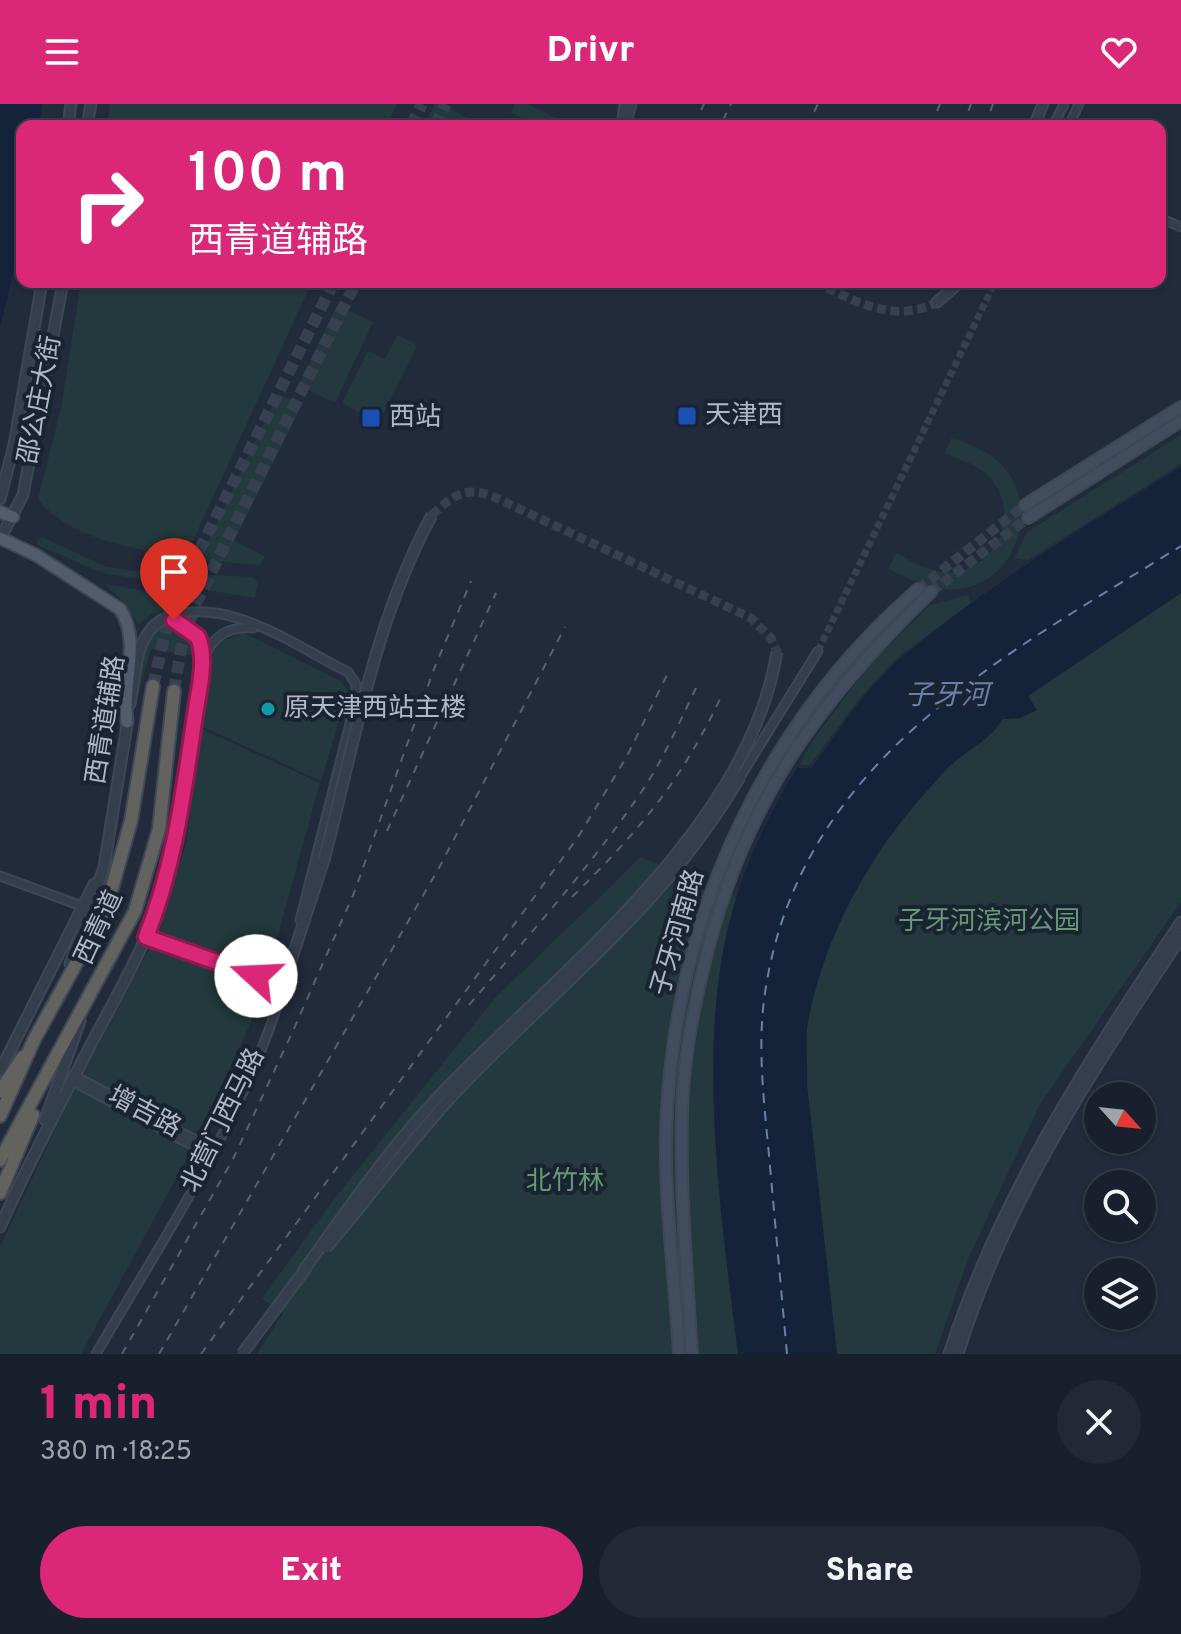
<!DOCTYPE html>
<html lang="en">
<head>
<meta charset="utf-8">
<style>
	:root { --surface:#19202d; --page:#222835; --text:#f1f3f6; --muted:#9fa3aa; --line:#373e49; --accent:#db2777 }
	body { margin:0; font-family:Overpass,"Noto Sans SC",sans-serif; background:var(--page); color:var(--text); height:100vh; display:flex; flex-direction:column; font-size:30px; white-space:nowrap }
	* { box-sizing:border-box; margin:0 }
	p { font-size:26px; color:var(--muted) }
	.icon { flex:none; width:44px; height:44px; fill:none; stroke:currentColor; stroke-width:2; stroke-linecap:round; stroke-linejoin:round }
	.map { position:relative; height:1250px; overflow:hidden }
	.side { display:flex; flex-direction:column; background:var(--surface); flex:1 }
	.side>* { flex:none }
	.top-card { position:absolute; left:16px; top:16px; width:1150px; height:168px; border-radius:16px; box-shadow:0 2px 6px #0004,0 0 0 2px var(--line); background:#db2777; color:#fff; overflow:hidden }
	.needle { width:52px; rotate:117deg }
	.controls { position:absolute; left:1084px; top:978px; display:grid; gap:16px }
	.controls a { display:grid; place-items:center; width:72px; height:72px; border-radius:50%; background:var(--surface); box-shadow:0 2px 6px #0004,0 0 0 2px var(--line); font-size:40px }
	.pin { position:absolute; display:grid; place-items:center; width:68px; height:68px; color:#fff; margin:-82px -34px; border-radius:50% 50% 50% 0; rotate:-45deg; box-shadow:0 0 8px #0007 }
	.pin .icon { rotate:45deg }
	.me { position:absolute; width:88px; margin:-44px; rotate:290deg; stroke-linejoin:round; filter:drop-shadow(0 0 6px #0008) }
	.turn { display:flex; align-items:center; gap:28px; height:168px; padding:0 40px; font-size:36px }
	.turn .icon { width:104px; height:104px; stroke-width:2.5 }
	.turn b { display:block; font-size:56px; line-height:68px }
	.round { display:grid; place-items:center; flex:none; width:84px; height:84px; border-radius:42px; background:var(--page) }
	.overview { display:flex; align-items:center; justify-content:space-between; height:136px; padding:0 40px }
	h1 { font-size:48px; font-weight:800; line-height:60px; color:var(--accent) }
	.action { display:flex; gap:16px; margin-top:auto; padding:16px 40px }
	.action a { flex:1; height:92px; border-radius:48px; background:var(--accent); color:#fff; font-size:32px; font-weight:800; line-height:92px; text-align:center }
	.action a+a { background:var(--page); color:var(--text) }
	header { display:flex; justify-content:space-between; align-items:center; height:104px; padding:0 40px; background:var(--accent); color:#fff; font-size:36px; font-weight:800 }
	.map>svg:first-child { display:block }
	.green { fill:#23393d }
	.water { fill:#14223a }
	.lines { fill:none; stroke-linecap:round; stroke-linejoin:round }
	.ferry { stroke:#6781a9; stroke-width:2; stroke-dasharray:10 8; stroke-linecap:butt }
	.minor-tunnel { stroke:#364051; stroke-width:7; stroke-dasharray:7 3.5; stroke-linecap:butt }
	.tertiary-tunnel { stroke:#364051; stroke-width:9; stroke-dasharray:9 4.5; stroke-linecap:butt }
	.secondary-tunnel { stroke:#364051; stroke-width:10; stroke-dasharray:10 5; stroke-linecap:butt }
	.trunk-tunnel { stroke:#364051; stroke-width:12; stroke-dasharray:12 6; stroke-linecap:butt }
	.minor-casing { stroke:#3e4755; stroke-width:11 }
	.tertiary-casing { stroke:#3e4755; stroke-width:13 }
	.secondary-casing { stroke:#3e4755; stroke-width:14 }
	.primary-casing { stroke:#3e4755; stroke-width:15 }
	.trunk-casing { stroke:#404857; stroke-width:16 }
	.minor { stroke:#353e4c; stroke-width:7 }
	.tertiary { stroke:#353e4c; stroke-width:9 }
	.secondary { stroke:#424c5f; stroke-width:10 }
	.primary { stroke:#525c6c; stroke-width:11 }
	.trunk { stroke:#62625e; stroke-width:12 }
	.rail { stroke:#566173; stroke-width:2; stroke-dasharray:8 8; stroke-linecap:butt }
	.tertiary-bridge-casing { stroke:#3e4755; stroke-width:13; stroke-linecap:butt }
	.tertiary-bridge { stroke:#353e4c; stroke-width:9 }
	.route-casing { stroke:#8e194d; stroke-width:20 }
	.route { stroke:#db2777; stroke-width:14 }
	.transit-dot { fill:#1a4fb4; stroke:#1a2331; stroke-width:3 }
	.culture-dot { fill:#0f9aa8; stroke:#1a2331; stroke-width:3 }
	.labels { text-anchor:middle; dominant-baseline:central; stroke-width:8; stroke-linejoin:round; paint-order:stroke }
	.street-label { font-size:26px; fill:#b0b8c8; stroke:#1a2331 }
	.poi-label { font-size:26px; fill:#b0b8c8; stroke:#1a2331; text-anchor:start }
	.park-label { font-size:26px; fill:#659a74; stroke:#1a2331 }
	.water-label { font-size:28px; font-style:italic; fill:#6781a9; stroke:#1a2331 }
</style>
</head>
<body>
<header><svg class="icon" aria-label="menu" viewBox="0 0 24 24"><path d="M4 6h16M4 12h16M4 18h16"/></svg>Drivr<svg class="icon" aria-label="heart" viewBox="0 0 24 24"><path d="M12 20l-8-8c-3-5 5-10 8-4 3-6 11-1 8 4z"/></svg></header>
<div class="map">
<svg width="1181" height="1250" viewBox="0 0 1181 1250">
	<rect width="100%" height="100%" fill="#212b3c"/>
	<!-- green -->
	<path class="green" d="M 110,0 L 397,0 L 386,22 L 107,22 Z
		M 435,0 L 439,0 L 481,20 L 424,22 Z
		M 515,0 L 527,0 L 572,22 L 537,22 L 511,9 Z
		M 81,178 L 312,178 L 186,452 C 140,447 67,435 38,395 L 61,304 Z
		M 337,201 L 373,218 L 335,299 L 299,281 Z
		M 397,231 L 415,240 L 416,244 L 380,316 L 375,318 L 342,299 L 368,247 L 385,255 Z
		M 278,290 L 302,301 L 234,437 L 265,452 L 260,461 L 199,456 Z
		M 1181,331 L 1181,360 L 1028,456 L 1014,455 L 1027,428 Z
		M 952,333 C 968,340 988,347 1001,360 C 1041,401 1018,478 959,485 C 933,488 910,475 888,465 L 896,449 C 913,458 932,470 953,468 C 1003,463 1023,399 983,367 C 972,359 956,354 944,349 Z
		M 42,433 L 104,462 L 133,467 L 252,473 L 258,478 L 255,494 L 103,469 L 37,441 L 37,436 Z
		M 1181,471 L 1181,798 L 1040,1000 L 968,1155 L 935,1250 L 824,1250 L 793,947 L 812,848 L 926,659 Z
		M 105,480 L 156,489 L 176,503 L 152,510 L 138,521 L 125,499 Z
		M 968,491 L 971,499 L 898,553 L 859,595 L 810,661 L 799,661 L 813,636 L 871,559 L 930,501 Z
		M 170,521 L 192,532 L 196,552 L 151,545 L 137,596 C 142,570 140,527 170,521 Z
		M 244,529 L 341,577 L 348,587 L 321,677 L 201,622 L 211,549 L 218,538 Z
		M 200,624 L 320,679 L 257,906 L 186,1056 L 81,1250 L 0,1250 L 0,1143 L 67,1000 L 159,827 L 187,736 Z
		M 641,753 L 748,798 L 747,1250 L 257,1250 L 283,1209 L 262,1195 L 331,1099 L 495,894 Z"/>
	<!-- water -->
	<path class="water" d="M 0,0 L 42,0 L 39,22 L 22,22 L 22,131 L 0,224 Z
		M 1181,363 L 1181,489 L 1028,592 L 1037,606 L 1020,614 L 1003,615 C 991,634 976,641 958,655 C 947,663 937,676 928,686 C 871,748 826,829 809,913 C 804,934 808,958 807,980 L 837,1250 L 738,1250 C 722,1123 699,963 725,837 C 738,775 764,718 797,664 L 812,664 C 839,627 865,585 900,555 C 986,482 1085,422 1181,363 Z"/>
	<g class="lines">
		<!-- ferry -->
		<path class="ferry" d="M 787,1250 C 781,1184 775,1118 769,1051 C 764,998 757,942 765,889 C 799,657 1002,553 1181,442"/>
		<!-- minor-tunnel -->
		<path class="minor-tunnel" d="M 818,547 L 995,178"/>
		<!-- tertiary-tunnel -->
		<path class="tertiary-tunnel" d="M 815,178 C 853,196 894,221 937,198
			M 432,411 C 452,392 465,382 492,392 L 751,514 L 771,534 L 777,548"/>
		<!-- secondary-tunnel -->
		<path class="secondary-tunnel" d="M 918,485 L 1025,401
			M 931,488 L 1028,414"/>
		<!-- trunk-tunnel -->
		<path class="trunk-tunnel" d="M 411,22 L 422,0
			M 435,22 L 446,0
			M 153,582 L 171,503 L 334,178
			M 174,587 L 181,545 L 194,503 L 356,178"/>
		<defs>
			<path id="minor" d="M 621,22 L 624,0
				M 1053,22 L 1064,0
				M 1069,22 L 1079,0
				M 1160,114 L 1181,123
				M 164,514 C 227,490 293,541 348,568 L 356,580 L 356,596 L 300,816
				M 202,557 C 212,533 227,522 253,524
				M 740,673 L 818,547
				M 0,772 L 84,803
				M 146,833 L 284,882
				M 75,972 L 213,1045
				M 72,977 L 210,1051
				M 96,1250 C 168,1126 254,1000 290,859"/>
			<path id="tertiary" d="M 68,22 L 71,0
				M 87,22 L 91,0
				M 625,22 L 631,0
				M 1034,22 L 1043,0
				M 937,198 L 960,178
				M 0,395 L 14,341 L 42,178
				M 0,435 L 23,391 L 63,178
				M 70,860 L 104,763 L 128,615
				M 289,863 L 324,756
				M 0,967 L 94,780
				M 45,1016 L 80,917
				M 0,1123 C 30,1056 64,992 98,927 C 119,888 141,849 156,807 C 180,742 186,674 195,605 C 200,571 215,515 163,515 C 134,532 136,570 130,600
				M 949,1250 C 1000,1091 1089,955 1181,818
				M 958,1250 C 1005,1096 1093,966 1181,833"/>
			<path id="secondary" d="M 1025,401 L 1181,303
				M 1028,414 L 1181,317
				M 679,1250 C 675,1170 662,1087 667,1007 C 678,807 766,617 918,485
				M 692,1250 C 687,1170 680,1089 682,1008 C 683,960 692,911 703,865 C 741,704 814,601 931,488"/>
			<path id="primary" d="M 0,408 L 13,413
				M 0,434 L 36,451 L 120,505 C 142,538 121,580 127,618"/>
			<path id="trunk" d="M 0,987 L 23,953
				M 0,1012 L 34,936 L 106,805 L 131,717 L 153,582
				M 0,1056 L 135,807 L 159,725 L 174,587
				M 0,1089 L 33,1011"/>
		</defs>
		<!-- minor casing -->
		<use href="#minor" class="minor-casing"/>
		<!-- tertiary casing -->
		<use href="#tertiary" class="tertiary-casing"/>
		<!-- secondary casing -->
		<use href="#secondary" class="secondary-casing"/>
		<!-- primary casing -->
		<use href="#primary" class="primary-casing"/>
		<!-- trunk casing -->
		<use href="#trunk" class="trunk-casing"/>
		<!-- minor -->
		<use href="#minor" class="minor"/>
		<!-- tertiary -->
		<use href="#tertiary" class="tertiary"/>
		<!-- secondary -->
		<use href="#secondary" class="secondary"/>
		<!-- primary -->
		<use href="#primary" class="primary"/>
		<!-- trunk -->
		<use href="#trunk" class="trunk"/>
		<!-- rail -->
		<path class="rail" d="M 701,6 L 704,0
			M 723,16 L 731,0
			M 807,22 L 818,0
			M 931,22 L 940,0
			M 963,22 L 971,0
			M 985,22 L 993,0
			M 387,727 L 496,489
			M 572,793 C 638,728 680,679 720,595
			M 469,901 C 529,831 591,762 642,687 C 664,654 679,619 696,584
			M 122,1250 L 233,1055 L 292,929 L 354,789 L 434,565 L 471,477
			M 159,1250 L 440,762 L 565,523
			M 201,1250 L 578,733 L 626,654 L 667,571"/>
		<defs>
			<path id="tertiary-bridge" d="M 324,756 C 354,641 375,515 432,411
				M 326,1144 C 370,1093 409,1038 455,989 C 558,880 662,806 740,673
				M 303,1167 C 347,1107 389,1044 441,990 C 559,867 748,726 777,548
				M 242,1250 L 307,1163"/>
		</defs>
		<!-- tertiary-bridge casing -->
		<use href="#tertiary-bridge" class="tertiary-bridge-casing"/>
		<!-- tertiary-bridge -->
		<use href="#tertiary-bridge" class="tertiary-bridge"/>
	</g>
	<g class="lines">
		<defs>
			<path id="route" d="M 174,516 L 198,533 C 208,558 197,592 194,618 C 183,692 174,763 146,833 L 256,872"/>
		</defs>
		<!-- route casing -->
		<use href="#route" class="route-casing"/>
		<!-- route -->
		<use href="#route" class="route"/>
	</g>
	<!-- markers -->
	<g class="transit-dot">
		<rect x="677" y="302" width="20" height="20" rx="4"/>
		<rect x="361" y="304" width="20" height="20" rx="4"/>
	</g>
	<circle class="culture-dot" cx="268" cy="605" r="8"/>
	<g class="labels">
		<!-- street labels -->
		<g class="street-label">
			<text transform="translate(41 296) rotate(-79)">邵公庄大街</text>
			<text transform="translate(107 616) rotate(-81)">西青道辅路</text>
			<text transform="translate(100 824) rotate(-65)">西青道</text>
			<text transform="translate(679 829) rotate(-74)">子牙河南路</text>
			<text transform="translate(144 1009) rotate(28)">增吉路</text>
			<text transform="translate(224 1017) rotate(-64)">北营门西马路</text>
		</g>
		<!-- poi labels -->
		<g class="poi-label">
			<text x="705" y="312">天津西</text>
			<text x="389" y="314">西站</text>
			<text x="284" y="605">原天津西站主楼</text>
		</g>
		<!-- park labels -->
		<g class="park-label">
			<text x="989" y="818">子牙河滨河公园</text>
			<text x="565" y="1078">北竹林</text>
		</g>
		<!-- water labels -->
		<g class="water-label">
			<text x="947" y="593">子牙河</text>
		</g>
	</g>
</svg>
<div class="controls">
<a><svg class="needle" viewBox="-14 -14 28 28"><path d="M0-13l5 13h-10z" fill="#e53935"/><path d="M0 13l5-13h-10z" fill="#9fa3aa"/></svg></a>
<a><svg class="icon" aria-label="search" viewBox="0 0 24 24"><circle cx="10" cy="10" r="6"/><path d="M15 15l6 6"/></svg></a>
<a><svg class="icon" aria-label="layers" viewBox="0 0 24 24"><path d="M12 4l9 5-9 5-9-5zM3 14l9 5 9-5"/></svg></a>
</div>
<div class="pin" style="left:174px;top:516px;background:#d93025"><svg class="icon" aria-label="arrive" viewBox="0 0 24 24"><path d="M6 21V4h12l-3 4 3 4H6"/></svg></div>
<svg class="me" style="left:256px;top:872px" viewBox="-20 -20 40 40"><circle r="19" fill="#fff"/><path d="M0-13L10 11 0 6-10 11z" fill="#db2777"/></svg>
<div class="top-card">
<div class="turn"><svg class="icon" aria-label="right" viewBox="0 0 24 24"><path d="M7 20v-9h11M14 6l5 5-5 5"/></svg><div><b>100 m</b>西青道辅路</div></div>
</div>
</div>
<section class="side">
<div class="overview"><div><h1>1 min</h1><p>380 m · 18:25</p></div><a class="round"><svg class="icon" aria-label="close" viewBox="0 0 24 24"><path d="M6 6l12 12M18 6L6 18"/></svg></a></div>
<div class="action"><a>Exit</a><a>Share</a></div>
</section>
</body>
</html>
